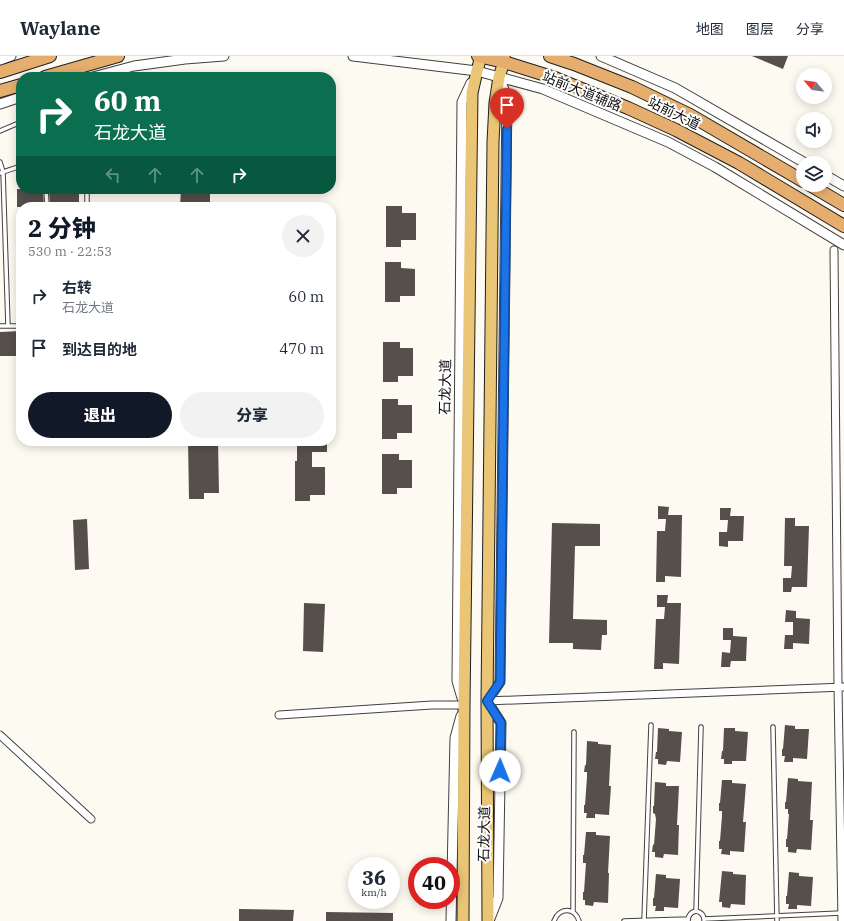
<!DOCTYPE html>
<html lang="zh">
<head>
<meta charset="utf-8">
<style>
	:root { --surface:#fff; --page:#f2f2f3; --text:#1f2937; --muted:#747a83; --line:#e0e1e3; --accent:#111827 }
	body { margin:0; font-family:"IBM Plex Serif","Noto Sans SC",serif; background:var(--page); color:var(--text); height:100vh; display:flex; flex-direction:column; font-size:15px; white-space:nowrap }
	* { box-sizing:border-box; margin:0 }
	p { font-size:13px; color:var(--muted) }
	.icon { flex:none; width:22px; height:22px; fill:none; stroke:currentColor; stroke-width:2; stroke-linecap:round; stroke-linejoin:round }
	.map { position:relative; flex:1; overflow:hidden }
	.drawer { position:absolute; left:16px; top:146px; width:320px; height:244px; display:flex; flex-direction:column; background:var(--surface); border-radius:16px; box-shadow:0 2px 10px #0003 }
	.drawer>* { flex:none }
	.banner { position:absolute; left:16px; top:16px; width:320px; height:122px; border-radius:16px; box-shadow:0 2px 10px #0003; background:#0b6e4f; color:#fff; overflow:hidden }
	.needle { width:26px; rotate:299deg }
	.tools { position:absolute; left:796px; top:12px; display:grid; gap:8px }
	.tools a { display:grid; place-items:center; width:36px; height:36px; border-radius:50%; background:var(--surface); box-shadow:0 2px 10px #0003; font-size:20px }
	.speed { position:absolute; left:348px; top:801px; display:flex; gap:8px; font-size:20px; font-weight:700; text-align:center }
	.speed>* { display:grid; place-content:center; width:52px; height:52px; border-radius:50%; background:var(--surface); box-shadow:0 2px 10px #0003; line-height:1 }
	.speed small { font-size:10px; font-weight:400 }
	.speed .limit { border:6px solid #d22; background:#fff; color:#111 }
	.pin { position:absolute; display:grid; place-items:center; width:34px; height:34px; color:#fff; margin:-41px -17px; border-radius:50% 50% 50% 0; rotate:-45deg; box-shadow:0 0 4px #0007 }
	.pin .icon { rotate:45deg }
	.me { position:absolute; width:44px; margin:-22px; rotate:1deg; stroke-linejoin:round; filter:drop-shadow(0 0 3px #0008) }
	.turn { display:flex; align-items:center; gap:14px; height:84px; padding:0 12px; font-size:18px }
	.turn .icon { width:52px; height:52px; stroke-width:2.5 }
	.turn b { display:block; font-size:28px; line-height:34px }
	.lanes { display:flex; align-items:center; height:38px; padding:0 12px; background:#0003; justify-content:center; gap:20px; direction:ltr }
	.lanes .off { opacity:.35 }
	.round { display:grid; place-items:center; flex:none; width:42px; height:42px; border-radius:21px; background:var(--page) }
	.overview { display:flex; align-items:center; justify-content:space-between; height:68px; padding:0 12px }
	h1 { font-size:24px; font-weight:800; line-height:30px; color:var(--accent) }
	.cta { display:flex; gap:8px; margin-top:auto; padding:8px 12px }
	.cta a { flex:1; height:46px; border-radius:24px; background:var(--accent); color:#fff; font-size:16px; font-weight:800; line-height:46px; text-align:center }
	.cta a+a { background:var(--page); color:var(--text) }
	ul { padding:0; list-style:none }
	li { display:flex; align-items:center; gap:12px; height:52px; padding:0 12px }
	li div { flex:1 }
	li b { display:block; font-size:15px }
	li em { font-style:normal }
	header { display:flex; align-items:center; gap:24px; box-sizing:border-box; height:56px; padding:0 20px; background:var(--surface); border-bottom:1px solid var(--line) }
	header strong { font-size:19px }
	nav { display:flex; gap:22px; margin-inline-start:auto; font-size:14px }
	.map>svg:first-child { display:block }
	.building { fill:#564f4c }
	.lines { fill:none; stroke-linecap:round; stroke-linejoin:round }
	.service-casing { stroke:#414141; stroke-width:5.5 }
	.minor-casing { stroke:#414141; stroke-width:9 }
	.tertiary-casing { stroke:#414141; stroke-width:11 }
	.primary-casing { stroke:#1f1f1f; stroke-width:13 }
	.trunk-casing { stroke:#1f1f1f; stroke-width:14 }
	.service { stroke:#fff; stroke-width:3.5 }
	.minor { stroke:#fff; stroke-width:7 }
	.tertiary { stroke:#fff; stroke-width:9 }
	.primary { stroke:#e9c575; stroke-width:11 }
	.trunk { stroke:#e6ae6e; stroke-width:12 }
	.route-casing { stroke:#114b97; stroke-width:10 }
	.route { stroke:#1a73e8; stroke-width:7 }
	.labels { text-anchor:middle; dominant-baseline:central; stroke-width:4; stroke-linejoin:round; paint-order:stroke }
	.street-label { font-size:14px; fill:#0e0e0e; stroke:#fff }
</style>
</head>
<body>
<header>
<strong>Waylane</strong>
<nav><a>地图</a><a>图层</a><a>分享</a></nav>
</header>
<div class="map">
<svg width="844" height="865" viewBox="0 0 844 865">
	<rect width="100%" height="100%" fill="#fdfaf1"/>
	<!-- building -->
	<path class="building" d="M 752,0 L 788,0 L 783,13 Z
		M 17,133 L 43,133 L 44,151 L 17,151 Z
		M 49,133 L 79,133 L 79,151 L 50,151 Z
		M 181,133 L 210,133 L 210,151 L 180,151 Z
		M 386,150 L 402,150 L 402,157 L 416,157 L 416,184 L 401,184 L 401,191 L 386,191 Z
		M 385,206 L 401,206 L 401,212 L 415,213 L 415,240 L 400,240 L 400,246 L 385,246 Z
		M 21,275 L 21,300 L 0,300 L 0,276 Z
		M 383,286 L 400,286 L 400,292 L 413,292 L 413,320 L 398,320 L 398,326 L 383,326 Z
		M 382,343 L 398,343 L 398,349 L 412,349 L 412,377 L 397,377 L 397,383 L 382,383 Z
		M 188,385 L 218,385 L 219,437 L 204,437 L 204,443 L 189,443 Z
		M 302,385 L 327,385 L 327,396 L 312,396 L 312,411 L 325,411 L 325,439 L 310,439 L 310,445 L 295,445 L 295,405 L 297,405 L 297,389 L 302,389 Z
		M 382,398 L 399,398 L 399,404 L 412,404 L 412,432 L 397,432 L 397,438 L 382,438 Z
		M 658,450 L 669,451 L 668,459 L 682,459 L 681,521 L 665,520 L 665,526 L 656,526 L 657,475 L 665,475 L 666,463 L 658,463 Z
		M 720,452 L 731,452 L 730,460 L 744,460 L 743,485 L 728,485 L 728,491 L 719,490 L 719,476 L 727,476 L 728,464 L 720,464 Z
		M 785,462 L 795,462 L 795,470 L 809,470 L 807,531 L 792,531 L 791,536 L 783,536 L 783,522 L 791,522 L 792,510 L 784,510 Z
		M 87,463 L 89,513 L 75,514 L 73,464 Z
		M 552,467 L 600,468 L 600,490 L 575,490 L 573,563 L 607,564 L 607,579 L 602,579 L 601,594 L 573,593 L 573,587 L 549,587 Z
		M 657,539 L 668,539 L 667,547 L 681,547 L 679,608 L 663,607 L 663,613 L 654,613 L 656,563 L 664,563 L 665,551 L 657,551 Z
		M 304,547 L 325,548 L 323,596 L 303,595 Z
		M 786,554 L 796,555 L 796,562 L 810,563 L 809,588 L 793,587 L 793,593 L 784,593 L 785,579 L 793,579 L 793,566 L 785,566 Z
		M 723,572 L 733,572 L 733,580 L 747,581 L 746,605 L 731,605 L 730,611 L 721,611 L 722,596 L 730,597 L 731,584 L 723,584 Z
		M 785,669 L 795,670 L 795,673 L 809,673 L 807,703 L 793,702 L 793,706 L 784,706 L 785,700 L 782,700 L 782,693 L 783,693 Z
		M 658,672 L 669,673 L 669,675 L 682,676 L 680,706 L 667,705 L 666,709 L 658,708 L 658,703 L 655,703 L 656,696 L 657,696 Z
		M 724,672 L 735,672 L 735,675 L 748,676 L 746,705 L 732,705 L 732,708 L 724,708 L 724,703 L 721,703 L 722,695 L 723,695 Z
		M 587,685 L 598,686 L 598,688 L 611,689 L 609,730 L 611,730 L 609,759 L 595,758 L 595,762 L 586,762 L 587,757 L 584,757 L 584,749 L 585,749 L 587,721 L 587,716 L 584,716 L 585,709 L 586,709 Z
		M 788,722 L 798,723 L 798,725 L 812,726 L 810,764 L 813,764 L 811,794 L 797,793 L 796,797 L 788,796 L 788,791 L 786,791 L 786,783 L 787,783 L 789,758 L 788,758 L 788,753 L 785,753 L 785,746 L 786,746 Z
		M 722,724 L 732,724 L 732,727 L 746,728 L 743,766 L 746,766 L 744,796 L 730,795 L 730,799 L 721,798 L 722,793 L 719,793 L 719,785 L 720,785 L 722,760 L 722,755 L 719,755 L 719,747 L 720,747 Z
		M 655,726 L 666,727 L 666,730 L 679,730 L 677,769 L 679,769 L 678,799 L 664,798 L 663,802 L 655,801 L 655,796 L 652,796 L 653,788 L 654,789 L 656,763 L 655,758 L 653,757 L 653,750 L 654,750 Z
		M 586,776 L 596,776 L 596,779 L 610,780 L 608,817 L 609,817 L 608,847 L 594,846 L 593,850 L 585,849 L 585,844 L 583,844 L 583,836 L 584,836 L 586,807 L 583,807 L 583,799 L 584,799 Z
		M 722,815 L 733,816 L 733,818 L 746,819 L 745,849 L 731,848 L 730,852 L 722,851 L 722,846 L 719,846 Z
		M 789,816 L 799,817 L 799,820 L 813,821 L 811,850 L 797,849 L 797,853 L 788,853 L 789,848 L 786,848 L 786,840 L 787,840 Z
		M 656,818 L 666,819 L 666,822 L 680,823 L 678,852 L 664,851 L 664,855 L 655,855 L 656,850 L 653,850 L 653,842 L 654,842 Z
		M 239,853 L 294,854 L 293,865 L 239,865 Z
		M 326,856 L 393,857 L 393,865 L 326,865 Z"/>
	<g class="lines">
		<defs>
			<path id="service" d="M 0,75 L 21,66
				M 0,106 L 3,116 L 8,270
				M 0,117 L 21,110
				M 46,133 L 47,151
				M 87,133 L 87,151
				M 0,270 L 21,270
				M 773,671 L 777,865
				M 696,855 L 701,671
				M 573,856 L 574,676
				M 704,863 L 842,857
				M 554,865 C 559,851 575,851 579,865
				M 624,865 L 688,863
				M 644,865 L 651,669
				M 688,865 C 688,859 691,856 696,855 C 701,856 704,859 704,864"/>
			<path id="minor" d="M 834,194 L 838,631 L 842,865
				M 487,645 L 844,631
				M 279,659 L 432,649 L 464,649
				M 0,679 L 91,763"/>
			<path id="tertiary" d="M 353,0 L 477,15 L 543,33 L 668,86 L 715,111 L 844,189
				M 601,0 L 675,32 L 805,107
				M 0,4 L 11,0
				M 93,21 L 134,10 L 185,3 L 224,0
				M 0,48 L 21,41
				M 825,119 L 844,130
				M 462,642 L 457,625 L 462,46 L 471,27
				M 451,865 L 455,682 L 461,660
				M 489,865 L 498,842 L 501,667 L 487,645 L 500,626 L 507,41 L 499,21"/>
			<path id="primary" d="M 463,865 L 464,649 L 472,37 L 477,15 L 481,0
				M 488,865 L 487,645 L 493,86 L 495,47 L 499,21 L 504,6 L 504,0"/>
			<path id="trunk" d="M 478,0 L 504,6 L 555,22 L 628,52 L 676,74 L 739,107 L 844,170
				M 550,0 L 574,8 L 632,31 L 690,59 L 803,125
				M 0,16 L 50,0
				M 45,21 L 118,0
				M 0,35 L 21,29
				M 810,129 L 844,149"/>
		</defs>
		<!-- service casing -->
		<use href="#service" class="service-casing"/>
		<!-- minor casing -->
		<use href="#minor" class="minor-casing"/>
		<!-- tertiary casing -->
		<use href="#tertiary" class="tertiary-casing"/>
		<!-- primary casing -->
		<use href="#primary" class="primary-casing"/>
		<!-- trunk casing -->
		<use href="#trunk" class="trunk-casing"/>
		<!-- service -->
		<use href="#service" class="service"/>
		<!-- minor -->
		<use href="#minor" class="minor"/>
		<!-- tertiary -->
		<use href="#tertiary" class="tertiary"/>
		<!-- primary -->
		<use href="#primary" class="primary"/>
		<!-- trunk -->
		<use href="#trunk" class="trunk"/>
	</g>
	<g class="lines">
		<defs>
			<path id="route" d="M 500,715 L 501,667 L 487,645 L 500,626 L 507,73"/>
		</defs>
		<!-- route casing -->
		<use href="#route" class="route-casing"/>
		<!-- route -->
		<use href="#route" class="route"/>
	</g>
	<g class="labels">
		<!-- street labels -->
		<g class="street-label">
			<text transform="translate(582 35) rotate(22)">站前大道辅路</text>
			<text transform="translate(674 57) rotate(26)">站前大道</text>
			<text transform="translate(445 331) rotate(-89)">石龙大道</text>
			<text transform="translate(484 778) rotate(-89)">石龙大道</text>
		</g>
	</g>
</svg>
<div class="tools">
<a><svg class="needle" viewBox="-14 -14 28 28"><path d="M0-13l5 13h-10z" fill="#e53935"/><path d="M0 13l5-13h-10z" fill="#747a83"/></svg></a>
<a><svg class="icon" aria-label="sound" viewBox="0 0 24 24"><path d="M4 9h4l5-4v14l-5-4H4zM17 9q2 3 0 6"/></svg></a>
<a><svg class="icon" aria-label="layers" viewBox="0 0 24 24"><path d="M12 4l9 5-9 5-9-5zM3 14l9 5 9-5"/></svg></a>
</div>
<div class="speed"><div>36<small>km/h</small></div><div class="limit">40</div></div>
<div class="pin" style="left:507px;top:73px;background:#d93025"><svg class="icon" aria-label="arrive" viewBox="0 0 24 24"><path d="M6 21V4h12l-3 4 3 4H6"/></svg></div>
<svg class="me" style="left:500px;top:715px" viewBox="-20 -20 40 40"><circle r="19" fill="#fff"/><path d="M0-13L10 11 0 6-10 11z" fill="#1a73e8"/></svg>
<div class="banner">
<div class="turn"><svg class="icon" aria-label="right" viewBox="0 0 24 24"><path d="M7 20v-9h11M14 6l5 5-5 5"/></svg><div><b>60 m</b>石龙大道</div></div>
<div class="lanes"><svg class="icon off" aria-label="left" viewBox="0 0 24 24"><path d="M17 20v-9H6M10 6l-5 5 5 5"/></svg><svg class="icon off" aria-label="ahead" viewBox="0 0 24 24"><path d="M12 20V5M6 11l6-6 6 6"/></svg><svg class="icon off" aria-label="ahead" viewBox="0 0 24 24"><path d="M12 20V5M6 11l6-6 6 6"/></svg><svg class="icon" aria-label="right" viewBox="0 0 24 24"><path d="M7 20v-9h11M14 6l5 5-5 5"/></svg></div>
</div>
<section class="drawer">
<div class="overview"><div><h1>2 分钟</h1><p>530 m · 22:53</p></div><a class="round"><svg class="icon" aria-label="close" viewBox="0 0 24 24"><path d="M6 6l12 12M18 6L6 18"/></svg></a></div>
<ul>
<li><svg class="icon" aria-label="right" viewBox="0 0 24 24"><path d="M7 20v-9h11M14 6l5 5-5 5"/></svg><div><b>右转</b><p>石龙大道</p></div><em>60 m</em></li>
<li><svg class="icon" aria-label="arrive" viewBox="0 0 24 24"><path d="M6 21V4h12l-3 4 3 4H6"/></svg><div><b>到达目的地</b></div><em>470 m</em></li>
</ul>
<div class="cta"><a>退出</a><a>分享</a></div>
</section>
</div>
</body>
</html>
